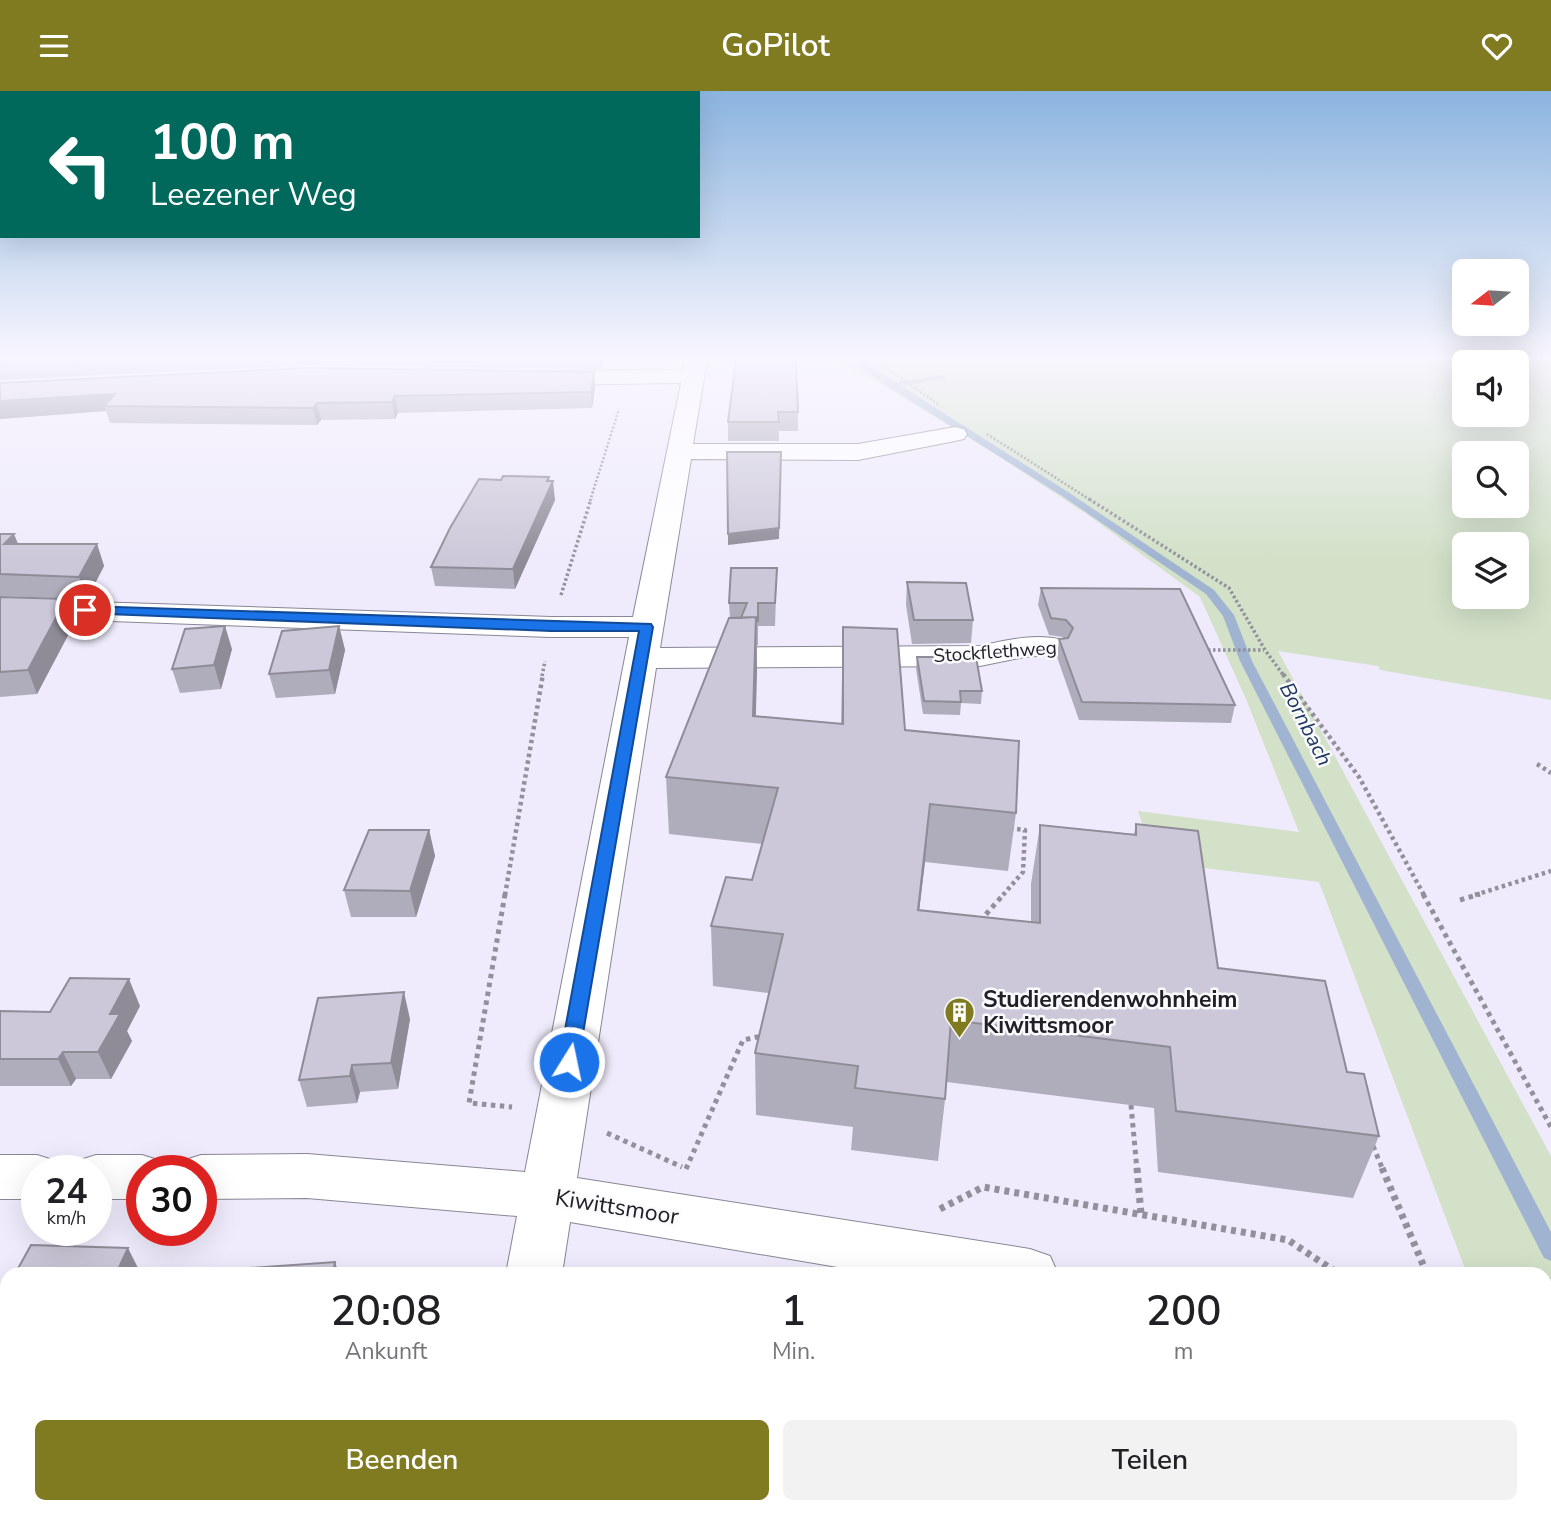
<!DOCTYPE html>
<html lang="de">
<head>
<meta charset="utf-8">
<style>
	:root { --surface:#fff; --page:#f2f2f2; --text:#202124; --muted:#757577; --accent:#807a21 }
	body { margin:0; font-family:"Nunito Sans",sans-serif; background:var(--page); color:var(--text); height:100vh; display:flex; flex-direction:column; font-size:26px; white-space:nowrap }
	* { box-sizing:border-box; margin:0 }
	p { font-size:23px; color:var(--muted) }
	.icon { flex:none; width:38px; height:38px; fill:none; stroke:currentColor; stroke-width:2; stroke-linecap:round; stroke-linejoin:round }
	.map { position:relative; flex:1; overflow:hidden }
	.panel { position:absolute; left:0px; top:1176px; width:1552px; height:247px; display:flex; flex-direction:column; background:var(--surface); border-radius:21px 21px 0 0; box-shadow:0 7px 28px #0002 }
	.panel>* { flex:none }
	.banner { position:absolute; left:0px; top:0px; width:700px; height:147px; box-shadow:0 7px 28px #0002; background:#00695c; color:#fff; overflow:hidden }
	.needle { width:46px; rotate:253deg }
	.tools { position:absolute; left:1452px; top:168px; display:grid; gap:14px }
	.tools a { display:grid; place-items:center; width:77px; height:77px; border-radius:10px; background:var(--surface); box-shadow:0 7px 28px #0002; font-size:35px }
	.speed { position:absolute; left:21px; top:1064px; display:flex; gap:14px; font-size:35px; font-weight:700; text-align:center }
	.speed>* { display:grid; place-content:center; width:91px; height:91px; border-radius:50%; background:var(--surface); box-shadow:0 7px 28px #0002; line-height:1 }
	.speed small { font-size:18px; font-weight:400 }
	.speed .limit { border:10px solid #d22; background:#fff; color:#111 }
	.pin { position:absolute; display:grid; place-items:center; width:60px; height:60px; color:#fff; margin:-30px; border:4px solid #fff; border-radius:50%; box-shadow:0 2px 7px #0007 }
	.me { position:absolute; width:77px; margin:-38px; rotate:10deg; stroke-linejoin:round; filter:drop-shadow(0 0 5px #0008) }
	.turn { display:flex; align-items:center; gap:24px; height:147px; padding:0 35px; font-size:32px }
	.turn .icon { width:91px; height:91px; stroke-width:2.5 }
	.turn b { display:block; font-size:49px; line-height:60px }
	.eta { display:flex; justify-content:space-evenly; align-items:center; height:119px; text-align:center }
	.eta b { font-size:42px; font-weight:600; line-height:49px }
	.cta { display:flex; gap:14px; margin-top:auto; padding:14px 35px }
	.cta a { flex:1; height:80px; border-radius:10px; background:var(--accent); color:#fff; font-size:28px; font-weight:600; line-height:80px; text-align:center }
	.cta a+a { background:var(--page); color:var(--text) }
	header { display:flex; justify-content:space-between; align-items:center; height:91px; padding:0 35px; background:var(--accent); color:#fff; font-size:32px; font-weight:600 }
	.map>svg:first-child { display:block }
	.green { fill:#d2e1c8; fill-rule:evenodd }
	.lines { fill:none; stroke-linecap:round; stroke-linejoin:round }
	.stream { fill:#a0b4d2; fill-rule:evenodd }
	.street-casing { stroke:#898695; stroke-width:2 }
	.path-far4 { stroke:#93909c; stroke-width:2.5; stroke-dasharray:2 2; stroke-linecap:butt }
	.path-far3 { stroke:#93909c; stroke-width:3.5; stroke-dasharray:2.5 2.5; stroke-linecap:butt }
	.path-far2 { stroke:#93909c; stroke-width:4.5; stroke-dasharray:3.5 3.5; stroke-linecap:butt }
	.path-far1 { stroke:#93909c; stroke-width:5; stroke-dasharray:4.5 4.5; stroke-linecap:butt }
	.path { stroke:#93909c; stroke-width:7; stroke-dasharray:5 5; stroke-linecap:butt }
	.street { fill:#fff; fill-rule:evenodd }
	.wall { fill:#afacbb }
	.shaded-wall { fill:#8f8c98 }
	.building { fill:#ccc8d9; stroke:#8f8c98; stroke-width:2 }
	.route { fill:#1a73e8; stroke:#114b97; stroke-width:2 }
	.labels { text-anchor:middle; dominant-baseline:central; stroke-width:5; stroke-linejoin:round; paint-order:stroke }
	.street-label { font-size:19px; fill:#212026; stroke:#fbfbfe }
	.water-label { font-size:21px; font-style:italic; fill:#1e3861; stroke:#fbfbfe }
	.near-poi-label { font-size:23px; font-weight:bold; fill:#212026; stroke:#fbfbfe; text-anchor:start }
	.near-street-label { font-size:23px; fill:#212026; stroke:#fbfbfe }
</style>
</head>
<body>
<header><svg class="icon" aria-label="menu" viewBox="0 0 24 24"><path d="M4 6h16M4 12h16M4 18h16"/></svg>GoPilot<svg class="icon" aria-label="heart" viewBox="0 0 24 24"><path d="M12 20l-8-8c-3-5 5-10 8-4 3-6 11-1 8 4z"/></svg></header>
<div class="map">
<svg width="1551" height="1422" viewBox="0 0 1551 1422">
	<rect width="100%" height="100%" fill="#efebfc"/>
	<!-- green -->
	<path class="green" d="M 837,269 L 1551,269 L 1551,609 L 1380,579 L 1378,575 L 1278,560 L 1551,1065 L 1551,1201 L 1545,1200 L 1545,1183 L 1467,1183 L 1319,791 L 1155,771 L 1138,720 L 1299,741 L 1246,608 L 1200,506 L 1088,424 L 989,359 L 877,291 L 837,271 ZM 1465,271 L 1517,271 L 1517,324 L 1465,324 ZM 1465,362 L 1517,362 L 1517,415 L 1465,415 ZM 1465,453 L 1517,453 L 1517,506 L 1465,506 Z"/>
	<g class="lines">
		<!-- stream -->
		<path class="stream" d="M 856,269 L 864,269 L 873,277 L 895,291 L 945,284 L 945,288 L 942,288 L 901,295 L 1068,401 L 1214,499 L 1234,524 L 1252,570 L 1551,1141 L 1551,1170 L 1544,1167 L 1240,570 L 1223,525 L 1206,503 L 1062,405 L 889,296 L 867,281 Z"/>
		<defs>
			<path id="street" d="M 685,269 L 707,269 L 693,353 L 858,353 L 955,336 L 964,338 L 967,343 L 964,348 L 955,350 L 858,369 L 691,368 L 660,557 L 980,555 C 1008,549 1035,542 1063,549 L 1068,556 L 1063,563 L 1024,566 L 980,575 L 656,577 L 577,1087 L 1030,1158 L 1050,1165 L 1058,1183 L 879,1183 L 570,1131 L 562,1183 L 506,1183 L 517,1125 L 307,1107 L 201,1108 L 201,1080 L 178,1080 L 182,1070 L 201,1064 L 307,1063 L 525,1081 L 629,546 L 551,546 L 0,526 L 0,508 L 551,526 L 633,526 L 681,292 L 541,294 L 533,292 L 530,287 L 533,282 L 541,280 L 683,279 Z
				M 0,1064 L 37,1064 L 56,1070 L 60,1080 L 37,1080 L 37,1108 L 0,1108 Z
				M 96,1064 L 142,1064 L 161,1070 L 165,1080 L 142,1080 L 142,1108 L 96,1108 L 96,1080 L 73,1080 L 77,1070 Z
				M 1545,1236 L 1551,1237 L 1551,1293 L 1545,1292 Z
				M 462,1416 L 528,1416 L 527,1422 L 461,1422 Z"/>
		</defs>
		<!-- street casing -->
		<use href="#street" class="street-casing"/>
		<!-- path-far4 -->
		<path class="path-far4" d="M 874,269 L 938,313
			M 987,343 L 1092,410
			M 590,410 L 619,318"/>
		<!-- path-far3 -->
		<path class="path-far3" d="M 1089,408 L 1229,497 L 1265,559 L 1284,585
			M 561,504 L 591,408
			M 1203,559 L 1264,559
			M 542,585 L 545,570"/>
		<!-- path-far2 -->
		<path class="path-far2" d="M 1283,583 L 1359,686 L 1424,804
			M 1537,673 L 1551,682
			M 505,804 L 543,583
			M 1003,804 L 1023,781 L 1025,739 L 1008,737
			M 1475,804 L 1551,780"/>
		<!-- path-far1 -->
		<path class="path-far1" d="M 505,803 L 469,1012 L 512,1016
			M 1423,803 L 1551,1036
			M 1460,809 L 1480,803
			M 980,830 L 1004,803
			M 1131,1014 L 1137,1079
			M 607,1042 L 682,1076
			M 1373,1055 L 1383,1079
			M 686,1078 L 743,949 L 762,945"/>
		<!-- path -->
		<path class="path" d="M 1137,1077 L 1141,1123
			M 1382,1077 L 1427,1183
			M 940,1118 L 983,1096 L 1288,1149 L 1339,1183
			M 671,1422 L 672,1416"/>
		<!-- street -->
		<use href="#street" class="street"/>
	</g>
	<!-- wall -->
	<path class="wall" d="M 0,269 L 604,269 L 601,278 L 309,274 L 0,289 Z
		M 736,269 L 798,321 L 798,340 L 779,340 L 779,350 L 728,350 L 728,331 Z
		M 594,281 L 595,297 L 592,317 L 398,322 L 395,328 L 321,329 L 317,334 L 110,332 L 106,320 L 0,328 L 0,292 Z
		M 549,390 L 555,409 L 515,498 L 435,495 L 431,476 Z
		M 0,443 L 18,453 L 97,453 L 104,475 L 87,508 L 0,505 Z
		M 777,477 L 775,535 L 758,535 L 758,554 L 757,554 L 756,625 L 841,633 L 843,536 L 905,639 L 1016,722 L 1008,780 L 925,771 L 919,819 L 1031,831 L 1031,793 L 1040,734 L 1134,743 L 1136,733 L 1218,877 L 1347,981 L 1379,1045 L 1353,1107 L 1158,1081 L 1154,1017 L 947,991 L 938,1070 L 851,1059 L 853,1036 L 756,1024 L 755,962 L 769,902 L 713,895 L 711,835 L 752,789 L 762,753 L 669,743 L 666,686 L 730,527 L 729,512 Z
		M 907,491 L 973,529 L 971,552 L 912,553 L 906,514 Z
		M 1041,497 L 1235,614 L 1231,632 L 1079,629 L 1057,566 L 1059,548 L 1064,548 L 1063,546 L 1049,544 L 1038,514 Z
		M 0,506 L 75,531 L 37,603 L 0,606 Z
		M 339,535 L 345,559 L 335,603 L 276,607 L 269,583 Z
		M 232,558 L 221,598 L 180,602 L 172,578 Z
		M 917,566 L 982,600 L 981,613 L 961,612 L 960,624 L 923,623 L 916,578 Z
		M 429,739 L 435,765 L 416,826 L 351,826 L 344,799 Z
		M 140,915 L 127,940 L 132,950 L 111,988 L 76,988 L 71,995 L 0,995 L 0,920 L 50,921 Z
		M 410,928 L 398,998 L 360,1001 L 357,1012 L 307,1016 L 299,989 Z
		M 7,1198 L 7,1263 L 4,1263 L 0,1257 L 0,1210 Z
		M 933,1416 L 1499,1416 L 1501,1422 L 933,1422 Z"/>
	<!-- shaded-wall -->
	<path class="shaded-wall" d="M 600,269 L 604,269 L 601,278 Z
		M 594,281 L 595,297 L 592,317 L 591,301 Z
		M 115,303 L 104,315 L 106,320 L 0,328 L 0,310 Z
		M 395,305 L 398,322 L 395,328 L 392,311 Z
		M 317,312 L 321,329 L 317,334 L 313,317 Z
		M 781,361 L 779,448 L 728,454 L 728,443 Z
		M 549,386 L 550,397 L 553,390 L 555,409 L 515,498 L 513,478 Z
		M 14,443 L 23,465 L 4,453 Z
		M 97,453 L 104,475 L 87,508 L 79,486 Z
		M 66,508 L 75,531 L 37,603 L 28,579 Z
		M 756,526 L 757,579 L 754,681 L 753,625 Z
		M 225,535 L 232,558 L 221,598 L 214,574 Z
		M 339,535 L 345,559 L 335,603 L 329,579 Z
		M 930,713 L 925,771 L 912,879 L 918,819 Z
		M 429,739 L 435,765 L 416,826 L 410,800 Z
		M 129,888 L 140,915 L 127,940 L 132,950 L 111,988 L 98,961 L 110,923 Z
		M 404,901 L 410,928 L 398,998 L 391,972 Z
		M 63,961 L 76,988 L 71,995 L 58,968 Z
		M 352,974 L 360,1001 L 357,1012 L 350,985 Z
		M 128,1157 L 141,1183 L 116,1183 Z
		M 335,1171 L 339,1183 L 333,1183 Z"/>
	<!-- building -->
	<path class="building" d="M 0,269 L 90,269 L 0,273 Z
		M 736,269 L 796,269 L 798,321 L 778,321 L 779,331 L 728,331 Z
		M 306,277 L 594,281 L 591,301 L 395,305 L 392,311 L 317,312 L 313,317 L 104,315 L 115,303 L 0,310 L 0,292 Z
		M 727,361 L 781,361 L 779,437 L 728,443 Z
		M 503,385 L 549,386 L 547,390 L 553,390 L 513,478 L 431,476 L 450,437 L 479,388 L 501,389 Z
		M 0,443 L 14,443 L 4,453 L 97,453 L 79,486 L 0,483 Z
		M 731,477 L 777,477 L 775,512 L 758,512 L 758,530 L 756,530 L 756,526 L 741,527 L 747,512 L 729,512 Z
		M 907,491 L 966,492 L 973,529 L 914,529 Z
		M 1041,497 L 1180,498 L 1235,614 L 1082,611 L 1059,548 L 1068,547 L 1073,537 L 1066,529 L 1051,527 Z
		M 0,506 L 66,508 L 28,579 L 0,581 Z
		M 756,526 L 753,625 L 843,633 L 843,536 L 897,538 L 905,639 L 1019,650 L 1016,722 L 930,713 L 918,819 L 1040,832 L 1040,734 L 1136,744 L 1136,733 L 1198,740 L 1218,877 L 1325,890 L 1347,981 L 1364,983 L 1379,1045 L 1176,1020 L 1170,956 L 951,929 L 945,1008 L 855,997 L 858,975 L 755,962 L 783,843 L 711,835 L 726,786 L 752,789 L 778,697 L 666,686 L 729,527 Z
		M 225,535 L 214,574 L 172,578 L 185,538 Z
		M 339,535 L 329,579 L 269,583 L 282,540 Z
		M 917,566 L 976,566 L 982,600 L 960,600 L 961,611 L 924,610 Z
		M 369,739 L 429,739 L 410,800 L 344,799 Z
		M 70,887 L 129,888 L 110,923 L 120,923 L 98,961 L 63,961 L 58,968 L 0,968 L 0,920 L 50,921 Z
		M 404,901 L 391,972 L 352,974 L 350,985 L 299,989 L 318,907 Z
		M 31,1154 L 128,1157 L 116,1183 L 15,1183 Z
		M 335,1171 L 333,1183 L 247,1183 L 249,1177 Z
		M 7,1198 L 7,1236 L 0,1236 L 0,1210 Z
		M 938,1416 L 1499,1416 L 1501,1422 L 938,1422 Z"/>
	<!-- sky -->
	<linearGradient id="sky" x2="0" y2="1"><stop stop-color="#8bb4df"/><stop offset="0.57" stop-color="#f8f6fe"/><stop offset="1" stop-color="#f8f6fe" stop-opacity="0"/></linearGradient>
	<rect width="1551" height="468" fill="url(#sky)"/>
	<!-- route -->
	<path class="route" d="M 85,515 L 651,533 L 653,536 L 577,977 L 569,979 L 562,977 L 559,971 L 639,540 L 551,540 L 81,522 L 79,519 Z"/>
	<!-- icons -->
	<defs>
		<symbol id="building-pin" viewBox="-11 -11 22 30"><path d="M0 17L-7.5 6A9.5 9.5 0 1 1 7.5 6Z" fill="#807a21" stroke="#fbfbfe"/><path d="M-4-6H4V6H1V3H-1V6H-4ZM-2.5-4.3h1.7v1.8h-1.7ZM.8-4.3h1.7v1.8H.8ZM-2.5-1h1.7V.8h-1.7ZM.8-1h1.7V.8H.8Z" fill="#fff"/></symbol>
	</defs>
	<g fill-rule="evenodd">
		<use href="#building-pin" x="942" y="904" width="35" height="47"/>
	</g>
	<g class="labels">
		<!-- street labels -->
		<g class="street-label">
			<text transform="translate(995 561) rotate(-4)">Stockflethweg</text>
		</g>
		<!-- water labels -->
		<g class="water-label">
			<text transform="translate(1306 633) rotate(63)">Bornbach</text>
		</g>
		<!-- near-poi labels -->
		<g class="near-poi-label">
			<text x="983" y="908">Studierendenwohnheim<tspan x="983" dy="26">Kiwittsmoor</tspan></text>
		</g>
		<!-- near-street labels -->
		<g class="near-street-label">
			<text transform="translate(617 1116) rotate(9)">Kiwittsmoor</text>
		</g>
	</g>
</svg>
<div class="tools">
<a><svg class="needle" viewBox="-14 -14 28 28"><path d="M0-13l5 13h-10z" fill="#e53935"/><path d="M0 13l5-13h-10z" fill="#757577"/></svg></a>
<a><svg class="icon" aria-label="sound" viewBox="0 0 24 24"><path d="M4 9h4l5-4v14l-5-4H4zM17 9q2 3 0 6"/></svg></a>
<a><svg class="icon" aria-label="search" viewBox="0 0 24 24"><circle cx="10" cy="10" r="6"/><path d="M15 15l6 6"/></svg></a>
<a><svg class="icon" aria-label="layers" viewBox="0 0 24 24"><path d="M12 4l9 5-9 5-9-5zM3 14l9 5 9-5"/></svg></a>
</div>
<div class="speed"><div>24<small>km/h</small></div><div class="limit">30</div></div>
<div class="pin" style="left:85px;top:519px;background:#d93025"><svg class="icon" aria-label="arrive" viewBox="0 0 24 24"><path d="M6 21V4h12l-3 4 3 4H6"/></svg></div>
<svg class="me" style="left:569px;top:971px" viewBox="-20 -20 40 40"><circle r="17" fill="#1a73e8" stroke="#fff" stroke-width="3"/><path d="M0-11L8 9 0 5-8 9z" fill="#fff"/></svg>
<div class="banner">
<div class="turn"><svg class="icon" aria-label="left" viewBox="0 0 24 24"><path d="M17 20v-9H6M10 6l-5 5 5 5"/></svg><div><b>100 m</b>Leezener Weg</div></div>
</div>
<section class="panel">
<div class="eta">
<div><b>20:08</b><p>Ankunft</p></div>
<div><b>1</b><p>Min.</p></div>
<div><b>200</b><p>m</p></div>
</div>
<div class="cta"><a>Beenden</a><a>Teilen</a></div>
</section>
</div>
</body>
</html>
